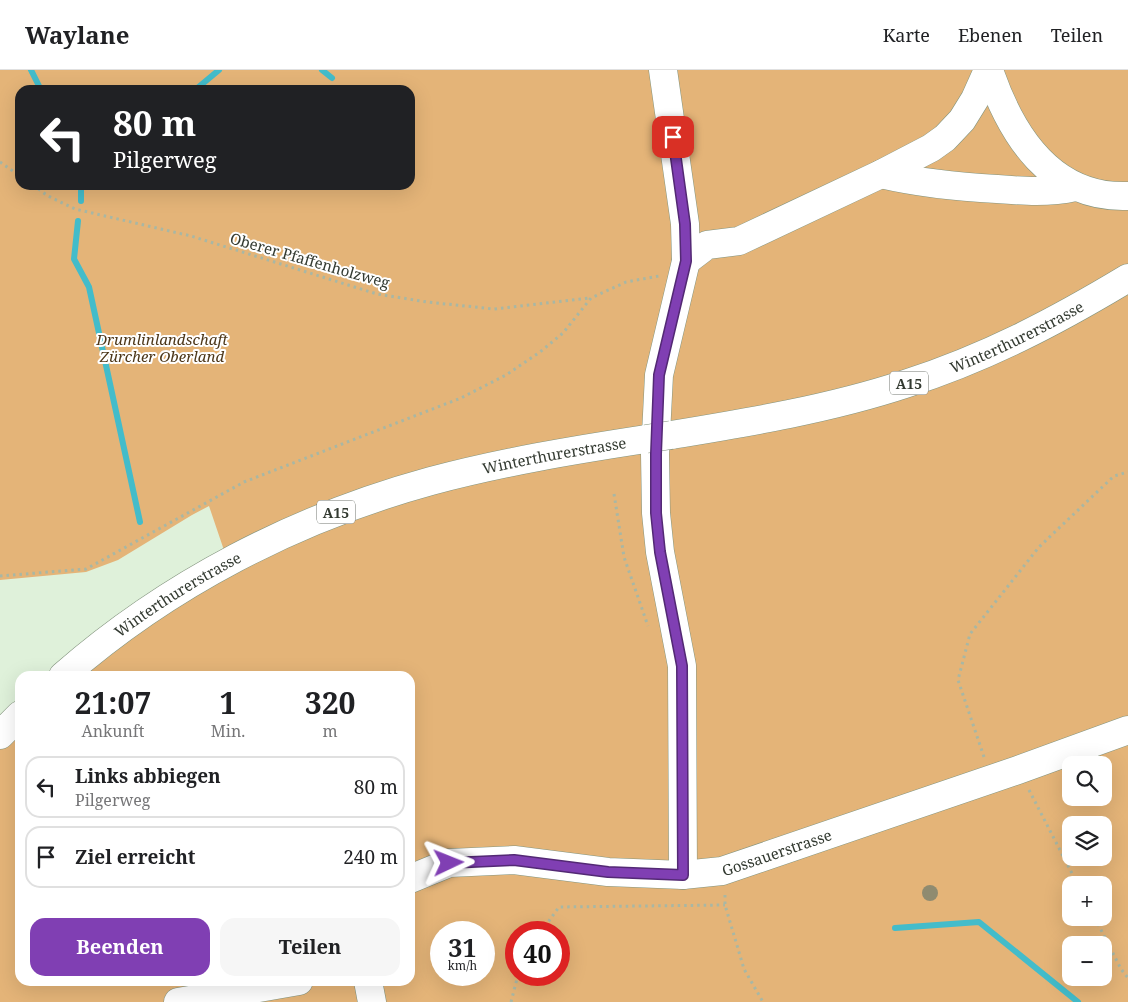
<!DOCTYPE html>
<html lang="de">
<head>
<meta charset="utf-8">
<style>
	:root { --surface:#fff; --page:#f6f6f6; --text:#202124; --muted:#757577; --line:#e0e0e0; --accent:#803fb3 }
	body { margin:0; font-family:"Noto Serif",serif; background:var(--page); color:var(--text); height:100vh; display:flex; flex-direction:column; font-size:19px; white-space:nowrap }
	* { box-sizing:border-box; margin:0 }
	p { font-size:16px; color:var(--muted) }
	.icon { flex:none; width:28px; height:28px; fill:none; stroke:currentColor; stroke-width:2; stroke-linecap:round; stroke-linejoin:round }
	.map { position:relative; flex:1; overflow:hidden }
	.drawer { position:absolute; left:15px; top:601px; width:400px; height:315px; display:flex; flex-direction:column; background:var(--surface); border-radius:15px; box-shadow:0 5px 20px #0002 }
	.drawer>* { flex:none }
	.banner { position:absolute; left:15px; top:15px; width:400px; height:105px; border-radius:15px; box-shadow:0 5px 20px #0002; background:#202124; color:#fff; overflow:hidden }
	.fabs { position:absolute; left:1062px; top:686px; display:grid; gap:10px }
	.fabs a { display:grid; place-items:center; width:50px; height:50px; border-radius:10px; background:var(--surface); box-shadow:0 5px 20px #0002; font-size:25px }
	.speed { position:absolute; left:430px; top:851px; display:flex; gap:10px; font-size:25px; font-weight:700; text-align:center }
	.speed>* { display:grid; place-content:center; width:65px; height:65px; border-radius:50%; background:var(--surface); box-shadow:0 5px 20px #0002; line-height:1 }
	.speed small { font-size:12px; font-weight:400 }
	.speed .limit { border:8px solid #d22; background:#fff; color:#111 }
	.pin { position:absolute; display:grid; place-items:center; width:42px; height:42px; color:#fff; margin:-21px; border-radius:10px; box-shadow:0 2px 8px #0006 }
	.me { position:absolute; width:55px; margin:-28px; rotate:88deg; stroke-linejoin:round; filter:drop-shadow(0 0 4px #0008) }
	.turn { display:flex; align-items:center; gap:18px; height:105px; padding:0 15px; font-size:22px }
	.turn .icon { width:65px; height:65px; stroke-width:2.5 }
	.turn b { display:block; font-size:35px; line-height:42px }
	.eta { display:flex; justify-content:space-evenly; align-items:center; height:85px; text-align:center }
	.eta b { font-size:30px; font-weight:700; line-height:35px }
	.cta { display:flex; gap:10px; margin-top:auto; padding:10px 15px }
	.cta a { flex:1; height:58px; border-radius:15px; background:var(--accent); color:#fff; font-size:20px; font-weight:700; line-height:58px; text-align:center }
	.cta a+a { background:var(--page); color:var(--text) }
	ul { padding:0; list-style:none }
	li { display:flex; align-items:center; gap:15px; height:62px; margin:0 10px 8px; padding:0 5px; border:2px solid var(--line); border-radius:15px }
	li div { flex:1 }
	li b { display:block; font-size:19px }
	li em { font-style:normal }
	header { display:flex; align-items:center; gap:30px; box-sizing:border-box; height:70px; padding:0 25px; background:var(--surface); border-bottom:1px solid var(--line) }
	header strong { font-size:24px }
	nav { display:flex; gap:28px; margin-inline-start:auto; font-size:18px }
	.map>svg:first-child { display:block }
	.green { fill:#e4b478; fill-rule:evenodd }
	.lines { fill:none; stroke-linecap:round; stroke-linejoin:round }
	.stream { stroke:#43bcca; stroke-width:6 }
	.minor-casing { stroke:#83947e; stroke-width:29 }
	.highway-casing { stroke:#83947e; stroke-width:29 }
	.path { stroke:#a8b7a4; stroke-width:3; stroke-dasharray:2.5 4; stroke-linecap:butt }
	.minor { stroke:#fff; stroke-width:28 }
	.highway { stroke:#fff; stroke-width:28 }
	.highway-bridge-casing { stroke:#83947e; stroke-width:29; stroke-linecap:butt }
	.highway-bridge { stroke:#fff; stroke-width:28 }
	.tree { fill:#8f8b70 }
	.route-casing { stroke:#532974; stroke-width:12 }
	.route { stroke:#803fb3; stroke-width:9 }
	.labels { text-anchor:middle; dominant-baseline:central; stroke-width:4; stroke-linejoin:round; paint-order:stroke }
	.shield { fill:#fff; stroke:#70756f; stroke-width:1 }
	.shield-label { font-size:14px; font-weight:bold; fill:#333a31 }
	.street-label { font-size:15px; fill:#333a31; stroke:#fff }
	.park-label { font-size:15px; font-style:italic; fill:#4d3719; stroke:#fff }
</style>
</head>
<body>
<header>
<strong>Waylane</strong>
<nav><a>Karte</a><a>Ebenen</a><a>Teilen</a></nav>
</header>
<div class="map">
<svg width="1128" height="932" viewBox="0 0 1128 932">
	<rect width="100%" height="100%" fill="#dff1da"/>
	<!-- green -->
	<path class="green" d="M 0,0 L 1128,0 L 1128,932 L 0,932 L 0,665 L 20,645 L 20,911 L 410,911 L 410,606 L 63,606 L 228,492 L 209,436 L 192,445 L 118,490 L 86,502 L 0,510 ZM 20,20 L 410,20 L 410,115 L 20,115 ZM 1071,695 L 1104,695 L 1104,728 L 1071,728 ZM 1071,755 L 1104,755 L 1104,788 L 1071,788 ZM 1071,815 L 1104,815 L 1104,848 L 1071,848 ZM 441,862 L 484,862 L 484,905 L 441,905 ZM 516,862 L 559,862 L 559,905 L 516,905 ZM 1071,875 L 1104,875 L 1104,908 L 1071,908 Z"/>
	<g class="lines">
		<!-- stream -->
		<path class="stream" d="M 31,0 L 41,20
			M 322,0 L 332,8
			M 195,20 L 219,0
			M 81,131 L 81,115
			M 78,151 L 74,189 L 89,217 L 140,452
			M 895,858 L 979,852 L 1078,932"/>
		<defs>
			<g id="minor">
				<path d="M 663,0 L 685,154 L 686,191 L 659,305 L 655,384 L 656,443 L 660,482 L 682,596 L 683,805"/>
				<path d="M 989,0 C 1011,65 1051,129 1128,126"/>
				<path d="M 881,104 C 920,113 958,117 997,119 C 1023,121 1049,123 1075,117"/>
				<path d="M 686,191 L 707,175 L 739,171 L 881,104 L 931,78 L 945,68 L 962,50 L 975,29 L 988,0"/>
				<path id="s1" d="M 410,809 L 449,793 L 514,790 L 608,802 L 683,805 L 722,801 L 1018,700 L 1128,660"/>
				<path d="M 368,911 L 372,932"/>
				<path d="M 178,932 L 299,911"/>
			</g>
			<g id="highway">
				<path id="s2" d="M 671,365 C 750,352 829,339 905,314 C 986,288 1055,252 1128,208"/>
				<path id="s3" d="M 63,606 C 168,514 296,448 431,411 C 502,392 574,380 646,369"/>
				<path d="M 0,665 L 20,645"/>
			</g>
		</defs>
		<!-- minor casing -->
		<use href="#minor" class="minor-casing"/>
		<!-- highway casing -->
		<use href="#highway" class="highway-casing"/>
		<!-- path -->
		<path class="path" d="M 0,92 L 20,106
			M 33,115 L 48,126 L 75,139 L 191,166 L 377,224 L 427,232 L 494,239 L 590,228
			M 614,424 L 624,487 L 648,556
			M 0,506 L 86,499 L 244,412 L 461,328 L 506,305 L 540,282 L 563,263 L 591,228 L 626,212 L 659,206
			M 984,687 L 958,610 L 970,564 L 1039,477 L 1114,406 L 1128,402
			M 1029,720 L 1078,815
			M 725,825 L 725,835 L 744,899 L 763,932
			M 1095,848 L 1121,899 L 1128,908
			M 541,862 L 559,837 L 725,835
			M 511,932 L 518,905"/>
		<!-- minor -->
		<use href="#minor" class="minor"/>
		<!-- highway -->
		<use href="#highway" class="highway"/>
		<defs>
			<path id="highway-bridge" d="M 646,369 L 671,365"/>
		</defs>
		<!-- highway-bridge casing -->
		<use href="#highway-bridge" class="highway-bridge-casing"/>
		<!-- highway-bridge -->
		<use href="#highway-bridge" class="highway-bridge"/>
	</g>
	<!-- trees -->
	<circle class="tree" cx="930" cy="823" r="8"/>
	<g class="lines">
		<defs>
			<path id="route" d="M 449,793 L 514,790 L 608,802 L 683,805 L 682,596 L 660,482 L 656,443 L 656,384 L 659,305 L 686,191 L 685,154 L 673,67"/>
		</defs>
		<!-- route casing -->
		<use href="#route" class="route-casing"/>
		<!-- route -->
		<use href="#route" class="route"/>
	</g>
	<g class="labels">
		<!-- shield labels -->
		<g class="shield">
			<rect x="890" y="301.5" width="38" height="23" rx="4"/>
			<rect x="317" y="430.5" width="38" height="23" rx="4"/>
		</g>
		<g class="shield-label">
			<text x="909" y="313">A15</text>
			<text x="336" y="442">A15</text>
		</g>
		<!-- street labels -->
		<g class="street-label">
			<text transform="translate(310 190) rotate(16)">Oberer Pfaffenholzweg</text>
			<text stroke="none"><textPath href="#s2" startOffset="361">Winterthurerstrasse</textPath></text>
			<text stroke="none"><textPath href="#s3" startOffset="546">Winterthurerstrasse</textPath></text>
			<text stroke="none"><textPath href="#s3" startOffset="141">Winterthurerstrasse</textPath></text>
			<text stroke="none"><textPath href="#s1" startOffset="374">Gossauerstrasse</textPath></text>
		</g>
		<!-- park labels -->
		<g class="park-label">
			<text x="162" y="269">Drumlinlandschaft<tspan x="162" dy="17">Zürcher Oberland</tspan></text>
		</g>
	</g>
</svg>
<div class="fabs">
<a><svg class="icon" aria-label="search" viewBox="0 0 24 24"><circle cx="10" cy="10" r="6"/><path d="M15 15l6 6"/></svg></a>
<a><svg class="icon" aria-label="layers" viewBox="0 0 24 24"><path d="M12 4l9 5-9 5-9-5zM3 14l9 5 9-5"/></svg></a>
<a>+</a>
<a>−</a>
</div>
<div class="speed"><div>31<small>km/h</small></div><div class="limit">40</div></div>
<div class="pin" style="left:673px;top:67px;background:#d93025"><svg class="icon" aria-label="arrive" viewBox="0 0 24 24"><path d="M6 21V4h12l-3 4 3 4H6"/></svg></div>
<svg class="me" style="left:449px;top:793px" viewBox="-20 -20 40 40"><path d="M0-17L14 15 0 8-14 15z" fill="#803fb3" stroke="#fff" stroke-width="4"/></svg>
<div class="banner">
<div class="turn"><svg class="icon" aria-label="left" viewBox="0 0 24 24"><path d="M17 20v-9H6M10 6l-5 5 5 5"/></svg><div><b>80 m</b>Pilgerweg</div></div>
</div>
<section class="drawer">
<div class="eta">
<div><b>21:07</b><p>Ankunft</p></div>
<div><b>1</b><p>Min.</p></div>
<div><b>320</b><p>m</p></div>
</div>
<ul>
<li><svg class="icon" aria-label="left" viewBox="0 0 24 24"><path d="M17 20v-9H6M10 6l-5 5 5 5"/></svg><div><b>Links abbiegen</b><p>Pilgerweg</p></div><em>80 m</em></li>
<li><svg class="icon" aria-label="arrive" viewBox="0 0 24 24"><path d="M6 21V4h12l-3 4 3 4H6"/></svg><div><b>Ziel erreicht</b></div><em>240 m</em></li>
</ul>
<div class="cta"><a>Beenden</a><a>Teilen</a></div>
</section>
</div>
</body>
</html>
